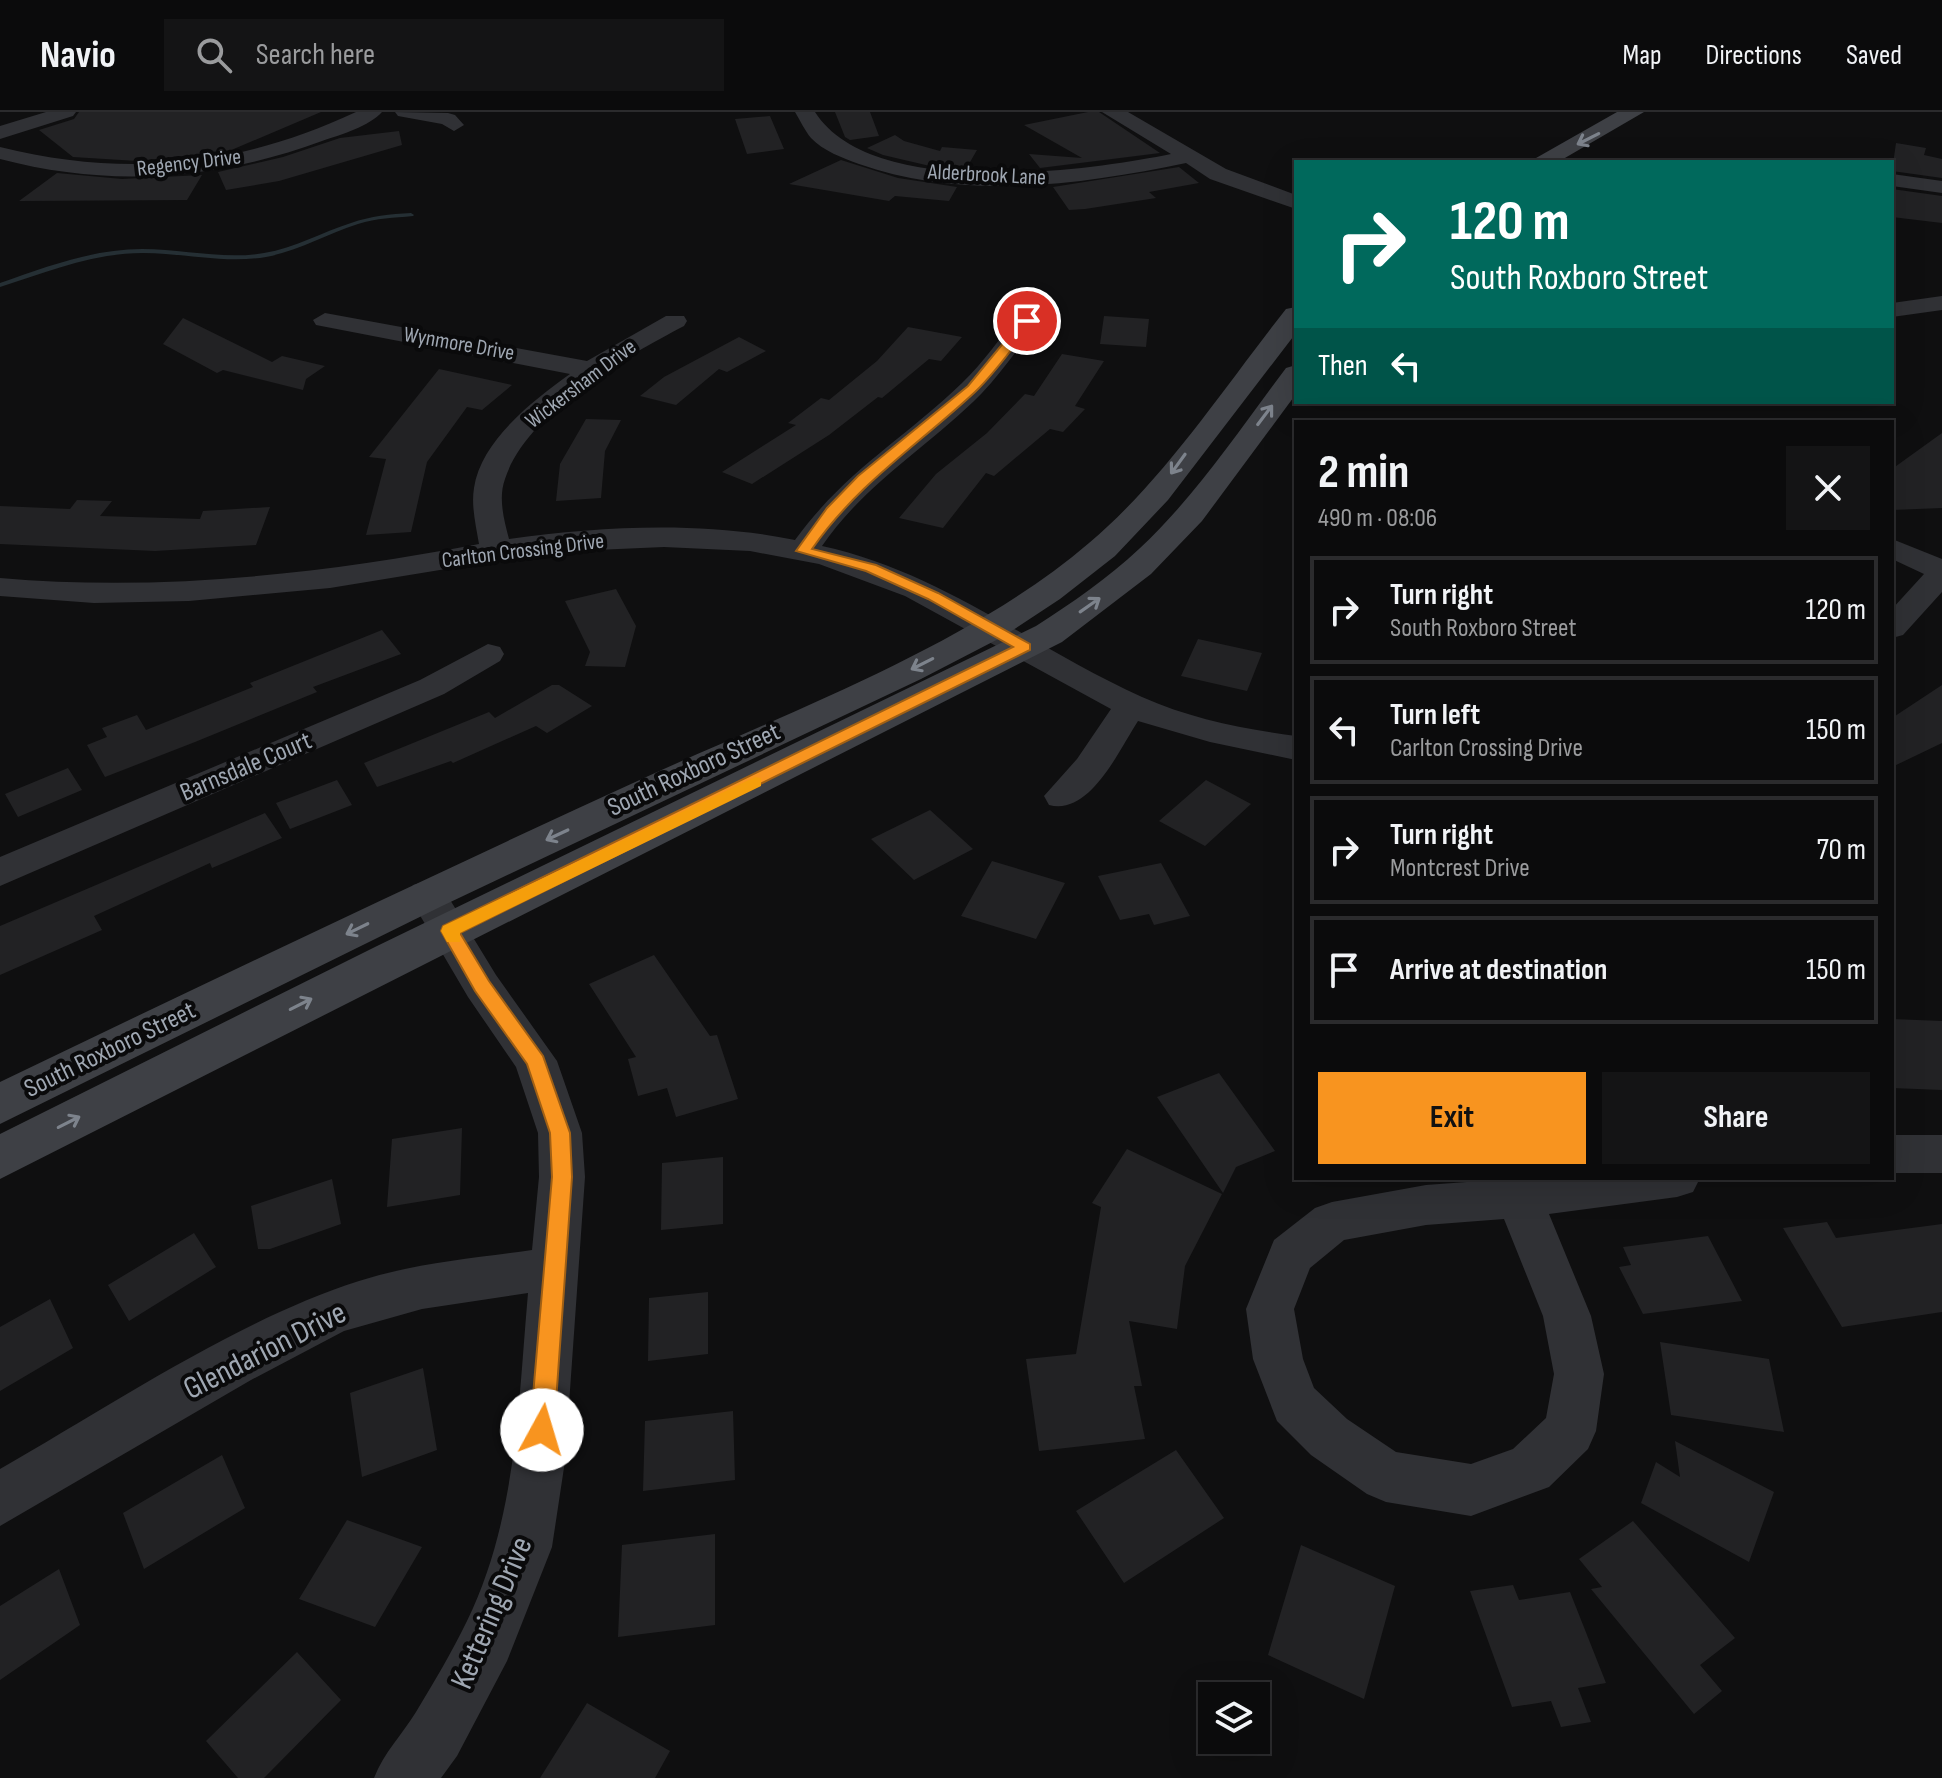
<!DOCTYPE html>
<html lang="en">
<head>
<meta charset="utf-8">
<style>
	:root { --surface:#0b0b0c; --page:#141415; --text:#f1f3f6; --muted:#9a9b9d; --line:#2b2b2d; --accent:#f8941f }
	body { margin:0; font-family:"Sofia Sans Condensed",sans-serif; background:var(--page); color:var(--text); height:100vh; display:flex; flex-direction:column; font-size:30px; white-space:nowrap }
	* { box-sizing:border-box; margin:0 }
	p { font-size:26px; color:var(--muted) }
	.icon { flex:none; width:44px; height:44px; fill:none; stroke:currentColor; stroke-width:2; stroke-linecap:round; stroke-linejoin:round }
	.map { position:relative; flex:1; overflow:hidden }
	.panel { position:absolute; left:1294px; top:308px; width:600px; height:760px; display:flex; flex-direction:column; background:var(--surface); border-radius:0px; box-shadow:0 8px 32px #0002,0 0 0 2px var(--line) }
	.panel>* { flex:none }
	.hud { position:absolute; left:1294px; top:48px; width:600px; height:244px; border-radius:0px; box-shadow:0 8px 32px #0002,0 0 0 2px var(--line); background:#00695c; color:#fff; overflow:hidden }
	.buttons { position:absolute; left:1198px; top:1570px; display:grid; gap:16px }
	.buttons a { display:grid; place-items:center; width:72px; height:72px; border-radius:0px; background:var(--surface); box-shadow:0 8px 32px #0002,0 0 0 2px var(--line); font-size:40px }
	.pin { position:absolute; display:grid; place-items:center; width:68px; height:68px; color:#fff; margin:-34px; border:4px solid #fff; border-radius:50%; box-shadow:0 2px 8px #0007 }
	.me { position:absolute; width:88px; margin:-44px; rotate:6deg; stroke-linejoin:round; filter:drop-shadow(0 0 6px #0008) }
	.turn { display:flex; align-items:center; gap:28px; height:168px; padding:0 24px; font-size:36px }
	.turn .icon { width:104px; height:104px; stroke-width:2.5 }
	.turn b { display:block; font-size:56px; line-height:68px }
	.then { display:flex; align-items:center; height:76px; padding:0 24px; background:#0003; gap:16px; font-size:30px }
	.round { display:grid; place-items:center; flex:none; width:84px; height:84px; border-radius:0px; background:var(--page) }
	.head { display:flex; align-items:center; justify-content:space-between; height:136px; padding:0 24px }
	h1 { font-size:48px; font-weight:700; line-height:60px }
	.primary-button { display:flex; gap:16px; margin-top:auto; padding:16px 24px }
	.primary-button a { flex:1; height:92px; border-radius:0px; background:var(--accent); color:#111; font-size:32px; font-weight:700; line-height:92px; text-align:center }
	.primary-button a+a { background:var(--page); color:var(--text) }
	ul { padding:0; list-style:none }
	li { display:flex; align-items:center; gap:24px; height:108px; margin:0 16px 12px; padding:0 8px; border:4px solid var(--line); border-radius:0px }
	li div { flex:1 }
	li b { display:block; font-size:30px }
	li em { font-style:normal }
	header { display:flex; align-items:center; gap:48px; box-sizing:border-box; height:112px; padding:0 40px; background:var(--surface); border-bottom:2px solid var(--line) }
	header strong { font-size:38px }
	nav { display:flex; gap:44px; margin-inline-start:auto; font-size:28px }
	.search { width:560px; height:72px; background:var(--page); display:flex; align-items:center; gap:20px; box-sizing:border-box; padding:0 28px; border-radius:0px; color:var(--muted); font-size:30px }
	.map>svg:first-child { display:block }
	.lines { fill:none; stroke-linecap:round; stroke-linejoin:round }
	.stream { fill:#252f34; fill-rule:evenodd }
	.building { fill:#222224 }
	.street { fill:#303135; fill-rule:evenodd }
	.secondary { fill:#3e4045; fill-rule:evenodd }
	.oneway { stroke:#7d838c }
	.route { fill:#f8941f; stroke:#a16014; stroke-width:2 }
	.slow { fill:#f59e0b }
	.labels { text-anchor:middle; dominant-baseline:central; stroke-width:8; stroke-linejoin:round; paint-order:stroke }
	.far-street-label { font-size:22px; fill:#9fa7b2; stroke:#0a0a0b }
	.street-label { font-size:26px; fill:#9fa7b2; stroke:#0a0a0b }
	.near-street-label { font-size:32px; fill:#9fa7b2; stroke:#0a0a0b }
</style>
</head>
<body>
<header>
<strong>Navio</strong>
<div class="search"><svg class="icon" aria-label="search" viewBox="0 0 24 24"><circle cx="10" cy="10" r="6"/><path d="M15 15l6 6"/></svg>Search here</div>
<nav><a>Map</a><a>Directions</a><a>Saved</a></nav>
</header>
<div class="map">
<svg width="1942" height="1666" viewBox="0 0 1942 1666">
	<rect width="100%" height="100%" fill="#0f0f10"/>
	<g class="lines">
		<!-- stream -->
		<path class="stream" d="M 411,101 L 414,103 L 413,104 C 394,106 377,106 358,112 C 327,122 298,139 266,145 C 225,152 184,141 143,141 C 93,141 47,160 0,175 L 0,171 C 46,155 93,137 142,137 C 183,137 224,148 264,141 C 295,136 322,120 351,111 C 371,104 390,102 411,101 Z"/>
	</g>
	<!-- building -->
	<path class="building" d="M 79,0 L 321,0 L 229,39 L 137,49 L 73,45 L 39,18 L 74,7 Z
		M 835,0 L 870,0 L 879,24 L 850,28 L 845,25 Z
		M 1088,0 L 1099,0 L 1160,41 L 1040,56 L 1029,42 L 1082,46 L 1024,13 Z
		M 770,4 L 784,37 L 747,42 L 735,7 Z
		M 399,19 L 402,33 L 279,69 L 226,78 L 218,60 L 283,45 L 340,26 Z
		M 895,23 L 904,29 L 940,39 L 942,35 L 977,38 L 966,57 L 930,54 L 883,43 L 867,36 Z
		M 1896,31 L 1926,36 L 1924,43 L 1942,47 L 1942,66 L 1892,59 Z
		M 841,48 L 898,66 L 957,75 L 949,89 L 895,84 L 889,89 L 789,72 Z
		M 1179,55 L 1199,71 L 1149,80 L 1156,86 L 1085,97 L 1069,98 L 1053,75 Z
		M 57,61 L 122,67 L 202,63 L 187,88 L 19,89 Z
		M 1892,77 L 1942,84 L 1942,111 L 1892,105 Z
		M 1104,204 L 1149,207 L 1146,235 L 1100,232 Z
		M 183,206 L 272,250 L 282,244 L 325,254 L 306,267 L 303,278 L 223,258 L 217,261 L 163,232 Z
		M 908,215 L 962,225 L 941,249 L 929,247 L 882,286 L 878,285 L 829,323 L 752,372 L 722,360 L 796,313 L 788,311 L 821,286 L 829,288 L 877,249 Z
		M 739,225 L 766,239 L 727,260 L 719,257 L 676,293 L 640,284 L 664,265 Z
		M 1062,242 L 1104,249 L 1075,294 L 1085,297 L 1063,320 L 1050,317 L 994,364 L 986,361 L 943,416 L 899,406 L 936,362 L 987,321 L 1025,282 L 1034,284 Z
		M 439,257 L 512,273 L 482,298 L 467,295 L 427,350 L 411,420 L 366,423 L 386,347 L 369,345 Z
		M 586,307 L 621,308 L 605,339 L 601,386 L 556,389 L 560,352 Z
		M 1942,321 L 1942,396 L 1892,398 L 1892,357 Z
		M 77,388 L 112,389 L 100,404 L 200,407 L 203,399 L 270,395 L 256,433 L 155,439 L 0,432 L 0,394 L 70,397 Z
		M 616,477 L 636,514 L 625,555 L 585,554 L 590,540 L 565,489 Z
		M 382,518 L 401,542 L 313,575 L 317,580 L 195,630 L 105,665 L 87,633 L 107,625 L 102,616 L 137,603 L 146,618 L 253,575 L 250,571 Z
		M 1198,527 L 1262,541 L 1247,579 L 1181,564 Z
		M 552,573 L 559,573 L 592,594 L 547,621 L 536,614 L 453,651 L 451,649 L 377,675 L 364,651 L 489,600 L 495,606 Z
		M 1942,573 L 1942,631 L 1892,655 L 1892,606 Z
		M 68,656 L 82,678 L 18,705 L 5,682 Z
		M 337,668 L 352,693 L 290,717 L 276,691 Z
		M 1206,668 L 1251,692 L 1205,734 L 1159,709 Z
		M 930,698 L 973,737 L 914,768 L 871,727 Z
		M 265,701 L 282,726 L 212,756 L 210,751 L 94,804 L 102,818 L 0,863 L 0,814 Z
		M 992,749 L 1065,771 L 1036,827 L 961,804 Z
		M 1161,751 L 1190,804 L 1154,813 L 1149,802 L 1120,808 L 1098,764 Z
		M 654,843 L 710,924 L 717,923 L 738,987 L 676,1005 L 667,976 L 638,984 L 628,947 L 636,945 L 589,872 Z
		M 1892,907 L 1942,909 L 1942,978 L 1892,976 Z
		M 1219,961 L 1275,1039 L 1236,1055 L 1223,1081 L 1157,985 Z
		M 462,1016 L 460,1083 L 387,1095 L 392,1027 Z
		M 1127,1037 L 1222,1082 L 1185,1154 L 1177,1217 L 1129,1209 L 1142,1274 L 1134,1274 L 1145,1327 L 1039,1339 L 1026,1247 L 1076,1242 L 1101,1095 L 1092,1091 Z
		M 723,1045 L 723,1112 L 661,1118 L 662,1051 Z
		M 332,1067 L 341,1112 L 270,1137 L 258,1137 L 251,1094 Z
		M 1827,1110 L 1836,1126 L 1942,1112 L 1942,1200 L 1842,1215 L 1783,1116 Z
		M 194,1121 L 216,1155 L 129,1209 L 108,1173 Z
		M 1708,1124 L 1742,1189 L 1643,1202 L 1619,1155 L 1631,1153 L 1623,1135 Z
		M 708,1180 L 708,1242 L 648,1249 L 649,1186 Z
		M 50,1187 L 73,1236 L 0,1279 L 0,1215 Z
		M 1660,1230 L 1769,1247 L 1784,1320 L 1671,1303 Z
		M 423,1256 L 437,1338 L 362,1365 L 350,1281 Z
		M 733,1299 L 735,1368 L 643,1379 L 645,1309 Z
		M 1675,1329 L 1774,1380 L 1749,1450 L 1641,1391 L 1656,1350 L 1680,1365 Z
		M 1176,1338 L 1224,1406 L 1124,1471 L 1076,1399 Z
		M 222,1343 L 245,1396 L 144,1457 L 123,1401 Z
		M 347,1408 L 422,1435 L 375,1515 L 299,1487 Z
		M 1633,1409 L 1735,1526 L 1700,1553 L 1722,1579 L 1694,1602 L 1591,1477 L 1602,1475 L 1579,1447 Z
		M 715,1422 L 715,1513 L 618,1525 L 622,1433 Z
		M 1301,1433 L 1395,1474 L 1364,1587 L 1268,1543 Z
		M 59,1457 L 80,1513 L 0,1568 L 0,1494 Z
		M 1513,1473 L 1519,1488 L 1570,1480 L 1606,1571 L 1578,1576 L 1591,1610 L 1561,1615 L 1551,1589 L 1512,1595 L 1470,1479 Z
		M 297,1540 L 341,1588 L 264,1666 L 238,1666 L 206,1629 Z
		M 587,1591 L 670,1639 L 655,1666 L 540,1666 Z"/>
	<g class="lines">
		<!-- street -->
		<path class="street" d="M 46,0 L 76,0 L 73,4 L 0,27 L 0,14 Z
			M 356,0 L 382,0 C 370,14 340,23 322,29 C 216,68 110,76 0,47 L 0,35 C 126,66 238,55 356,0 Z
			M 395,0 L 448,1 L 455,3 L 464,13 L 454,19 L 442,12 L 398,4 Z
			M 795,0 L 815,0 C 871,88 1083,60 1171,42 L 1102,0 L 1128,0 L 1226,57 L 1296,83 L 1296,97 L 1210,67 L 1186,51 C 1080,73 964,89 859,52 C 843,46 823,39 811,26 C 805,19 800,8 795,0 Z
			M 1892,62 L 1942,69 L 1942,81 L 1892,74 Z
			M 1942,184 L 1942,198 L 1892,205 L 1892,191 Z
			M 325,201 L 587,249 L 666,204 L 684,204 L 687,209 L 684,214 C 625,245 527,300 505,367 C 498,386 504,408 509,427 C 602,414 703,409 795,428 C 846,358 903,328 962,271 C 983,251 1000,226 1018,204 L 1036,204 L 1039,209 L 1036,214 C 1018,236 1001,261 982,281 C 929,335 865,371 822,434 C 939,459 1035,537 1142,585 C 1191,607 1244,617 1296,624 L 1296,648 L 1210,630 L 1138,609 C 1119,638 1090,704 1049,693 L 1044,684 L 1077,647 L 1111,597 L 905,484 L 819,452 L 750,439 L 664,435 L 550,440 L 330,476 L 189,489 L 94,491 L 0,484 L 0,466 C 162,480 320,462 479,432 C 476,414 471,394 474,376 C 481,328 534,288 570,262 L 316,213 L 313,208 Z
			M 1892,427 L 1942,447 L 1942,480 L 1903,523 L 1892,526 L 1892,497 L 1924,462 L 1892,447 Z
			M 488,532 L 500,535 L 504,542 L 500,549 L 444,582 L 0,774 L 0,745 L 420,568 Z
			M 427,769 L 441,773 L 496,863 L 557,949 L 582,1021 L 585,1065 L 565,1349 L 552,1435 L 507,1549 L 457,1644 L 441,1666 L 374,1666 C 384,1640 402,1623 416,1600 C 434,1570 452,1540 467,1509 C 517,1406 518,1293 528,1181 L 422,1197 L 344,1219 L 251,1268 L 0,1414 L 0,1357 C 112,1293 237,1208 359,1169 C 415,1151 475,1146 532,1138 L 539,1065 L 538,1021 L 516,955 L 468,885 L 408,783 L 413,773 Z
			M 1892,1023 L 1942,1023 L 1942,1061 L 1892,1061 Z
			M 1521,1066 L 1700,1066 L 1693,1080 L 1677,1085 L 1549,1102 L 1591,1204 L 1604,1262 L 1596,1319 L 1588,1337 L 1549,1375 L 1471,1404 L 1386,1390 L 1367,1382 L 1311,1343 L 1277,1309 L 1253,1247 L 1246,1197 L 1274,1128 L 1315,1096 L 1332,1090 L 1426,1073 ZM 1504,1107 L 1543,1204 L 1554,1262 L 1546,1306 L 1513,1337 L 1471,1352 L 1396,1340 L 1347,1307 L 1314,1276 L 1303,1247 L 1294,1197 L 1310,1156 L 1344,1128 L 1426,1113 Z"/>
		<!-- secondary -->
		<path class="secondary" d="M 1617,0 L 1644,0 L 1558,50 L 1529,50 Z
			M 1296,195 L 1296,221 L 1168,388 L 1115,444 L 1060,487 L 1004,524 L 921,567 L 442,794 L 0,1012 L 0,970 C 214,867 428,765 644,666 C 788,600 969,534 1089,431 C 1164,368 1225,274 1286,197 Z
			M 1296,253 L 1296,282 L 1202,409 L 1151,462 L 1062,530 L 0,1067 L 0,1022 L 377,834 L 1036,514 C 1072,491 1108,466 1139,437 C 1196,384 1239,318 1286,256 Z"/>
	</g>
	<!-- one-way arrows -->
	<defs><path id="oneway-shaft" d="M-6 0H5M1.5-3L5.5 0L1.5 3" fill="none" stroke-width="1.6" stroke-linecap="round" stroke-linejoin="round" transform="scale(2)"/></defs>
	<g class="oneway">
		<use href="#oneway-shaft" transform="translate(1588 27) rotate(153)"/>
		<use href="#oneway-shaft" transform="translate(1265 303) rotate(-53)"/>
		<use href="#oneway-shaft" transform="translate(1178 352) rotate(126)"/>
		<use href="#oneway-shaft" transform="translate(1090 493) rotate(-35)"/>
		<use href="#oneway-shaft" transform="translate(922 552) rotate(153)"/>
		<use href="#oneway-shaft" transform="translate(557 723) rotate(155)"/>
		<use href="#oneway-shaft" transform="translate(357 817) rotate(154)"/>
		<use href="#oneway-shaft" transform="translate(301 892) rotate(-27)"/>
		<use href="#oneway-shaft" transform="translate(69 1010) rotate(-27)"/>
	</g>
	<!-- route -->
	<path class="route" d="M 1023,207 L 1033,209 C 1015,233 996,260 975,280 C 917,334 858,371 812,437 L 876,453 L 938,481 L 1030,532 L 1030,538 L 460,821 L 489,869 L 543,944 L 570,1021 L 572,1065 L 554,1318 L 550,1326 L 542,1330 L 534,1326 L 530,1318 L 552,1065 L 550,1021 L 527,952 L 475,879 L 441,819 L 443,814 L 1013,535 L 928,487 L 866,459 L 796,439 L 827,396 L 858,364 L 968,274 Z"/>
	<!-- slow -->
	<path class="slow" d="M 755,665 L 761,666 L 761,674 L 460,821 L 460,830 L 447,830 L 441,819 L 443,814 Z"/>
	<g class="labels">
		<!-- far-street labels -->
		<g class="far-street-label">
			<text transform="translate(189 51) rotate(-7)">Regency Drive</text>
			<text transform="translate(987 63) rotate(3)">Alderbrook Lane</text>
			<text transform="translate(459 232) rotate(10)">Wynmore Drive</text>
			<text transform="translate(581 272) rotate(-37)">Wickersham Drive</text>
			<text transform="translate(523 439) rotate(-7)">Carlton Crossing Drive</text>
		</g>
		<!-- street labels -->
		<g class="street-label">
			<text transform="translate(246 655) rotate(-23)">Barnsdale Court</text>
			<text transform="translate(694 658) rotate(-25)">South Roxboro Street</text>
			<text transform="translate(110 938) rotate(-26)">South Roxboro Street</text>
		</g>
		<!-- near-street labels -->
		<g class="near-street-label">
			<text transform="translate(265 1239) rotate(-27)">Glendarion Drive</text>
			<text transform="translate(492 1501) rotate(-67)">Kettering Drive</text>
		</g>
	</g>
</svg>
<div class="buttons">
<a><svg class="icon" aria-label="layers" viewBox="0 0 24 24"><path d="M12 4l9 5-9 5-9-5zM3 14l9 5 9-5"/></svg></a>
</div>
<div class="pin" style="left:1027px;top:209px;background:#d93025"><svg class="icon" aria-label="arrive" viewBox="0 0 24 24"><path d="M6 21V4h12l-3 4 3 4H6"/></svg></div>
<svg class="me" style="left:542px;top:1318px" viewBox="-20 -20 40 40"><circle r="19" fill="#fff"/><path d="M0-13L10 11 0 6-10 11z" fill="#f8941f"/></svg>
<div class="hud">
<div class="turn"><svg class="icon" aria-label="right" viewBox="0 0 24 24"><path d="M7 20v-9h11M14 6l5 5-5 5"/></svg><div><b>120 m</b>South Roxboro Street</div></div>
<div class="then">Then<svg class="icon" aria-label="left" viewBox="0 0 24 24"><path d="M17 20v-9H6M10 6l-5 5 5 5"/></svg></div>
</div>
<section class="panel">
<div class="head"><div><h1>2 min</h1><p>490 m · 08:06</p></div><a class="round"><svg class="icon" aria-label="close" viewBox="0 0 24 24"><path d="M6 6l12 12M18 6L6 18"/></svg></a></div>
<ul>
<li><svg class="icon" aria-label="right" viewBox="0 0 24 24"><path d="M7 20v-9h11M14 6l5 5-5 5"/></svg><div><b>Turn right</b><p>South Roxboro Street</p></div><em>120 m</em></li>
<li><svg class="icon" aria-label="left" viewBox="0 0 24 24"><path d="M17 20v-9H6M10 6l-5 5 5 5"/></svg><div><b>Turn left</b><p>Carlton Crossing Drive</p></div><em>150 m</em></li>
<li><svg class="icon" aria-label="right" viewBox="0 0 24 24"><path d="M7 20v-9h11M14 6l5 5-5 5"/></svg><div><b>Turn right</b><p>Montcrest Drive</p></div><em>70 m</em></li>
<li><svg class="icon" aria-label="arrive" viewBox="0 0 24 24"><path d="M6 21V4h12l-3 4 3 4H6"/></svg><div><b>Arrive at destination</b></div><em>150 m</em></li>
</ul>
<div class="primary-button"><a>Exit</a><a>Share</a></div>
</section>
</div>
</body>
</html>
